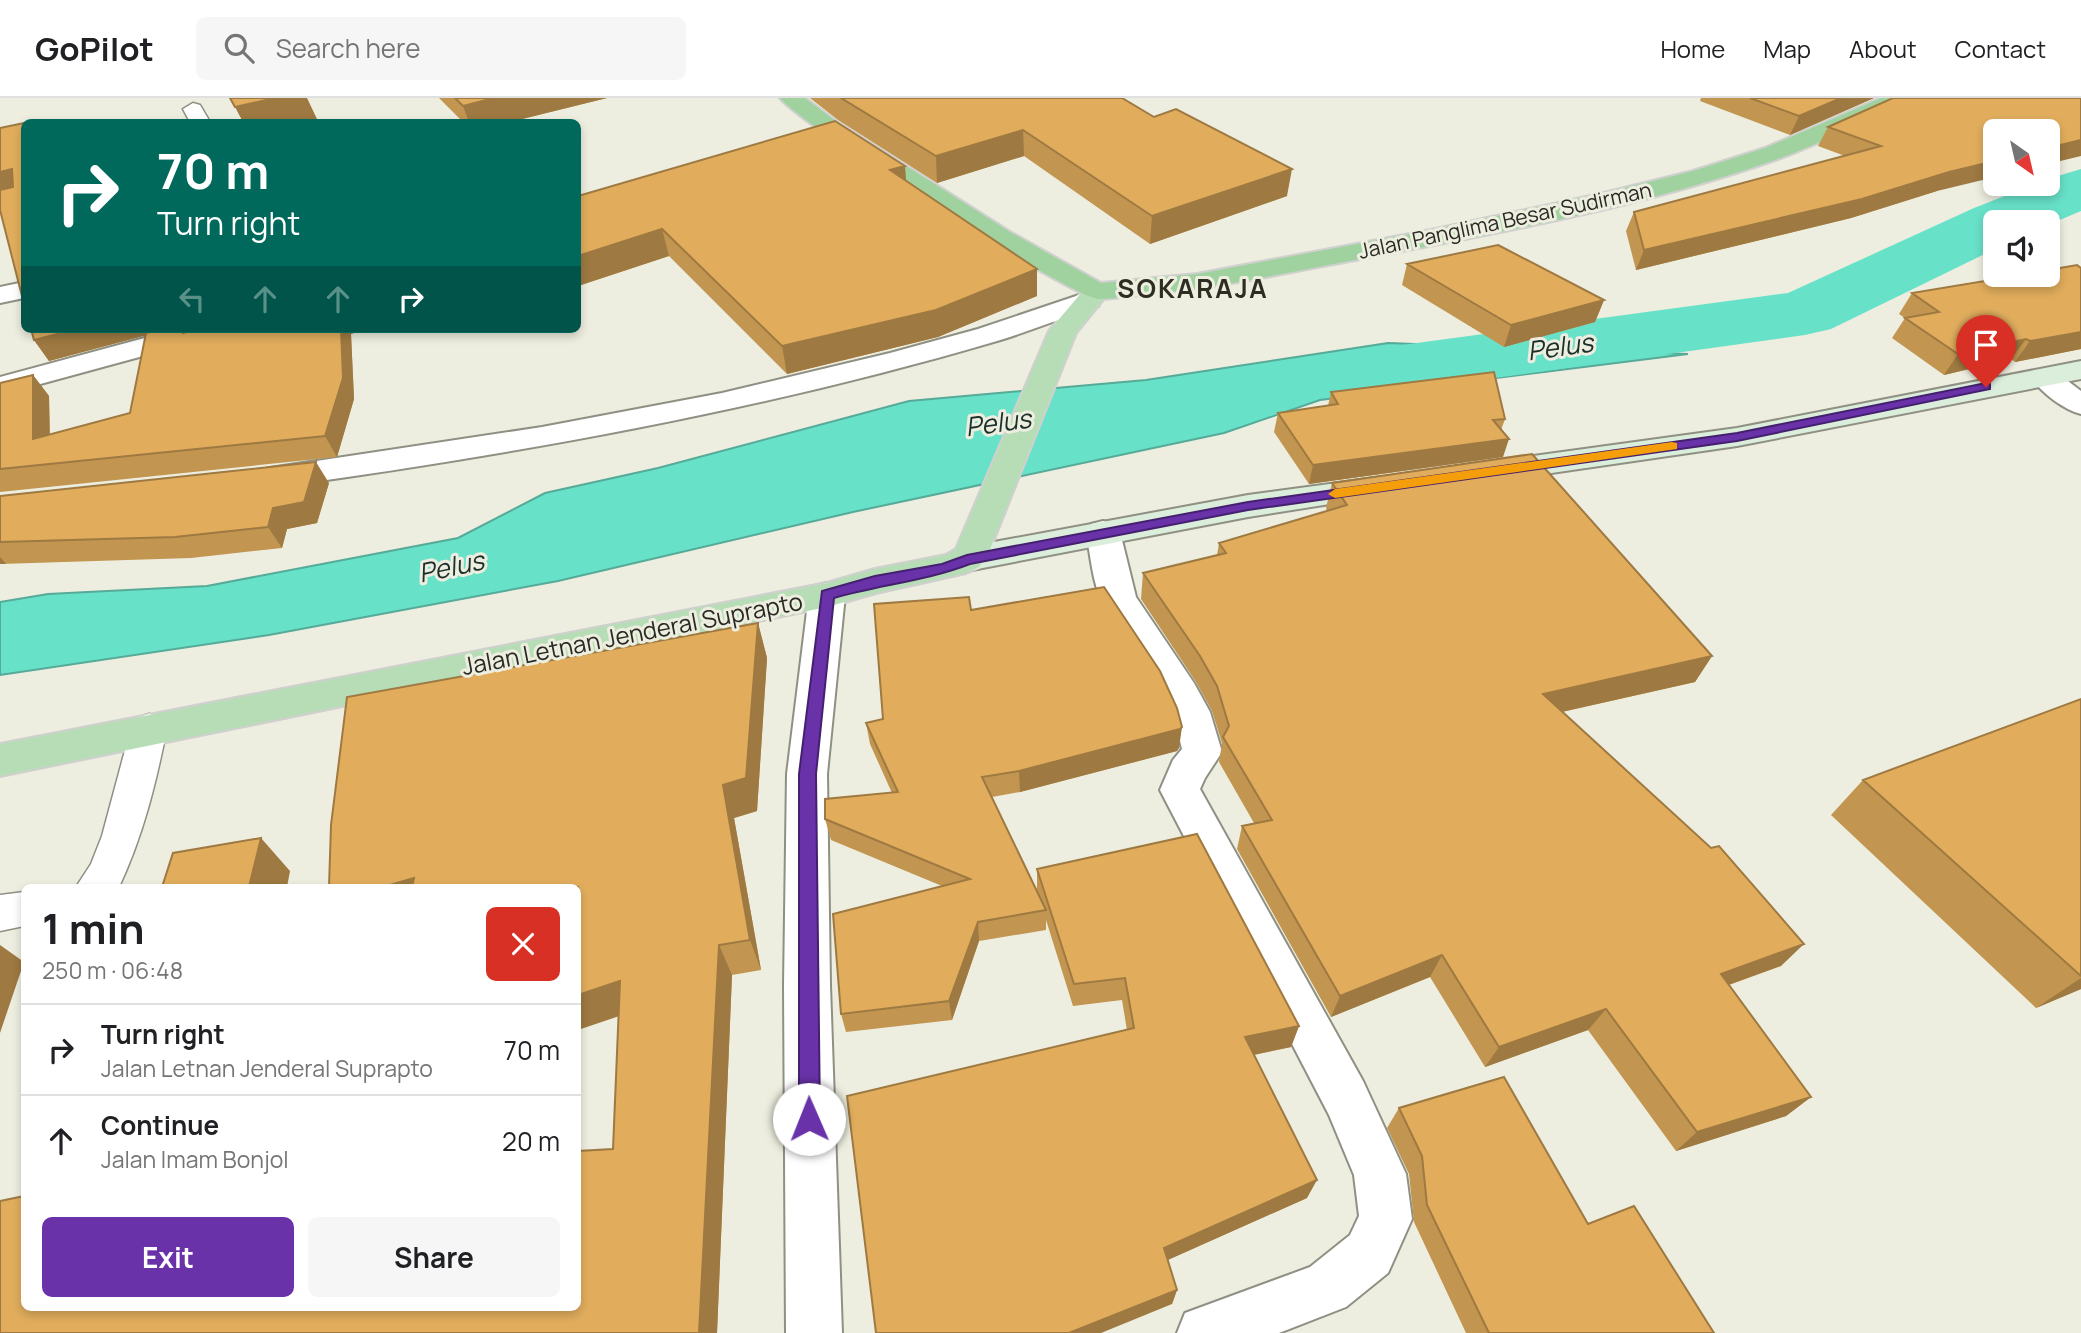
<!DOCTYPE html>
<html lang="en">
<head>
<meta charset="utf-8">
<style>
	:root { --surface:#fff; --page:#f6f6f6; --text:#202124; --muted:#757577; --line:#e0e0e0; --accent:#6932a9 }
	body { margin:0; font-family:Manrope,sans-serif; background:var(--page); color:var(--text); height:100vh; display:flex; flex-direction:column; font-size:26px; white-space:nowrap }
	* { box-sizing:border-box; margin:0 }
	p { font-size:23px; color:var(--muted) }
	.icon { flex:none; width:38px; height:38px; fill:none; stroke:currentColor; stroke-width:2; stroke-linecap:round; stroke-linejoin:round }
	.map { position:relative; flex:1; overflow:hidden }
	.panel { position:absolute; left:21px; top:786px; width:560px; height:427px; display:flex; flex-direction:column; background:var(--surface); border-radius:10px; box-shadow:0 4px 10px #0003 }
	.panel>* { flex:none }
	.banner { position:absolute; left:21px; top:21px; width:560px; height:214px; border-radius:10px; box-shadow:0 4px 10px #0003; background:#00695c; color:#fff; overflow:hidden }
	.needle { width:46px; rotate:146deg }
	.buttons { position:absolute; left:1983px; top:21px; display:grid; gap:14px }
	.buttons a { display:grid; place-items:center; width:77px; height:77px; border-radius:10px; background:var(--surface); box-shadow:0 4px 10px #0003; font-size:35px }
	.pin { position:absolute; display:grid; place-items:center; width:60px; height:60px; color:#fff; margin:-72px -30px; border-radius:50% 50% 50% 0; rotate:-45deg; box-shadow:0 0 7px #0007 }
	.pin .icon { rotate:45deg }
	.me { position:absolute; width:77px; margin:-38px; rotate:359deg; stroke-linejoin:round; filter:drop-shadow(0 0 5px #0008) }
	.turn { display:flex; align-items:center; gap:24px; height:147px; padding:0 21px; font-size:32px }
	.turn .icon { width:91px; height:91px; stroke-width:2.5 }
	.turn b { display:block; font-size:49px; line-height:60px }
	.lanes { display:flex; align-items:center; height:66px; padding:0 21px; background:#0003; justify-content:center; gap:35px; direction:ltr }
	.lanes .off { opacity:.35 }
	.round { display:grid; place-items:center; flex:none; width:74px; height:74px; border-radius:10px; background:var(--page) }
	.headline { display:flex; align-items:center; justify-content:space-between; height:119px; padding:0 21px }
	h1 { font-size:42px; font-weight:700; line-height:52px }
	.cta { display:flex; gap:14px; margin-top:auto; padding:14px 21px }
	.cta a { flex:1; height:80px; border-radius:10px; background:var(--accent); color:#fff; font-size:28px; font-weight:700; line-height:80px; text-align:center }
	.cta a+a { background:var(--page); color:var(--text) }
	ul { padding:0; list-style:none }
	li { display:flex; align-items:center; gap:21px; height:91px; padding:0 21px; border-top:2px solid var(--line) }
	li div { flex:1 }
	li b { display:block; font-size:26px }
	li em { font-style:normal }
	header { display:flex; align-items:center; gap:42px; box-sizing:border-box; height:98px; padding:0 35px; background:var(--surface); border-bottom:2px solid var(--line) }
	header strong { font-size:33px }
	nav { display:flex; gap:38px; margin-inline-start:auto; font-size:24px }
	.search { width:490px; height:63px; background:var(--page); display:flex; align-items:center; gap:18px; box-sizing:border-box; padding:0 24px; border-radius:10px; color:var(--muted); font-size:26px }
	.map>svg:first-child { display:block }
	.water { fill:#68e1c9; stroke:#55aa98; stroke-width:2 }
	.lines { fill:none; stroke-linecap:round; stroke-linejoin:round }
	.river { fill:#68e1c9; fill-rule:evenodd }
	.service-casing { stroke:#8f9083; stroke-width:3 }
	.minor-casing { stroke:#8f9083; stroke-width:4 }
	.tertiary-casing { stroke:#8f9083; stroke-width:4 }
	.secondary-casing { stroke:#8f9083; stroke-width:4 }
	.primary-casing { stroke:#d0d0cf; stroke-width:4 }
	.trunk-casing { stroke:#d0d0cf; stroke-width:4 }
	.service { fill:#fff; fill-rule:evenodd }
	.minor { fill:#fff; fill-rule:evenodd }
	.tertiary { fill:#fff; fill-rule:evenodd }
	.secondary { fill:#dbeedb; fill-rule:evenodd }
	.primary { fill:#b7ddb6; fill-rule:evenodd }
	.trunk { fill:#9fd29e; fill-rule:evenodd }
	.wall { fill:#c29550 }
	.shaded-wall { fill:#9e7941 }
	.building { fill:#e1ad5d; stroke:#9e7941; stroke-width:2 }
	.route { fill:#6932a9; stroke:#44206e; stroke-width:2 }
	.slow { fill:#f59e0b }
	.labels { text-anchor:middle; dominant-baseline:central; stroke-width:6; stroke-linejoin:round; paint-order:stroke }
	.far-street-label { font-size:21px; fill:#2a2a25; stroke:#edeedf }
	.street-label { font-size:24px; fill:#2a2a25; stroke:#edeedf }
	.far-district-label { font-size:26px; font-weight:bold; letter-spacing:2px; fill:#2d2d22; stroke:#edeedf }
	.water-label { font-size:26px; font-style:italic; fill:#1b302b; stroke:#edeedf }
</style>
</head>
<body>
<header>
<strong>GoPilot</strong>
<div class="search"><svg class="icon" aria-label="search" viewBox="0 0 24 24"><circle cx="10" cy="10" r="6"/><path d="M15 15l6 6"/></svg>Search here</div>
<nav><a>Home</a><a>Map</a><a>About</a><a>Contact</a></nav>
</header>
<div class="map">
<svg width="2081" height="1235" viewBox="0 0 2081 1235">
	<rect width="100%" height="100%" fill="#edeedf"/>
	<!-- water -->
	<path class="water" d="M 1388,245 L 1688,256 L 1320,302 L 1224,335 L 853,414 L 558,483 L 269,537 L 0,577 L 0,504 L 48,496 L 207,488 L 458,440 L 545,395 L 658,370 L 909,303 L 1146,282 Z"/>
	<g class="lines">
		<!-- river -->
		<path class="river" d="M 2081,71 L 2081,113 L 2048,127 L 2048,124 L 1995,124 L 1995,151 L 1831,231 L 1805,237 L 1402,293 L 1375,286 L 1363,270 L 1375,254 L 1402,247 L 1788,195 L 1974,110 L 2035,86 L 2048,86 L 2048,81 Z"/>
		<defs>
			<path id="service" d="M 193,5 L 200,7 L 210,24 L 190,24 L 183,11 Z
				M 149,616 L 161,620 L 167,630 C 156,685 143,738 119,789 L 76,789 L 91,766 L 102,738 L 131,630 L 137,620 Z
				M 24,794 L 24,828 L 0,833 L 0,797 Z"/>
			<path id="minor" d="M 24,184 L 24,200 L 0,205 L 0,189 Z
				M 1088,194 L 1098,196 L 1101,202 L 1098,208 C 1064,219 1031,233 997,243 C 760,313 515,356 270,390 L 259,387 L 254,380 L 259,373 L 270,370 L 542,329 L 722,295 L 890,255 L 978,231 Z
				M 178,231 L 224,231 L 220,237 L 0,297 L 0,279 Z
				M 2046,271 L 2056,274 L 2081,293 L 2081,316 C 2064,312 2042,295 2031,280 L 2036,274 Z
				M 1103,423 L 1115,426 L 1120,434 L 1136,499 L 1194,585 L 1210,614 L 1222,654 L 1205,680 L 1200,691 L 1363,983 L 1406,1076 L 1412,1121 L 1388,1175 L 1346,1209 L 1279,1235 L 1177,1235 L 1185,1215 L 1310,1169 L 1350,1137 L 1359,1118 L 1354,1077 L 1329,1017 L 1160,692 L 1173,662 L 1182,651 C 1171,595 1130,557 1104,508 C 1092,485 1091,459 1086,434 L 1091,426 Z"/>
			<path id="tertiary" d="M 827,485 L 839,488 L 845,497 L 827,676 L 830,887 L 842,1235 L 786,1235 L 784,887 L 787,676 L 809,497 L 815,488 Z"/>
			<path id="secondary" d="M 2081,263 L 2081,281 L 1737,348 L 1490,384 L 1479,381 L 1474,374 L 1479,367 L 1490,364 L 1737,330 Z
				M 1382,379 L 1393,382 L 1398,389 L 1393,396 L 1248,419 L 967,473 L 955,469 L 950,461 L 955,453 L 967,449 L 1248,397 Z"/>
			<path id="primary" d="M 1097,185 L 1106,187 L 1110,193 L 1076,235 L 990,451 L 979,469 L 966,475 L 876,495 L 827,509 L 0,678 L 0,646 L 827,485 L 875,471 L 946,457 L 956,451 L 1049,233 L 1088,187 Z"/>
			<path id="trunk" d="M 780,0 L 805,0 L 837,24 L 1010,134 L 1101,185 L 1197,176 L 1431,132 L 1600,96 L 1693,73 L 1765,50 L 1881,0 L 1910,0 L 1907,5 C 1864,23 1822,45 1778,61 C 1633,112 1478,139 1328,167 C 1267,179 1208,191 1147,196 C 1131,198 1114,201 1099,201 C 1071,200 800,26 780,0 Z"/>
		</defs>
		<!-- service casing -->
		<use href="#service" class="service-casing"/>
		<!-- minor casing -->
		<use href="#minor" class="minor-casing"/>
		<!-- tertiary casing -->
		<use href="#tertiary" class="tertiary-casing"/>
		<!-- secondary casing -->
		<use href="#secondary" class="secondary-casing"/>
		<!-- primary casing -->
		<use href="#primary" class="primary-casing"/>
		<!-- trunk casing -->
		<use href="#trunk" class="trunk-casing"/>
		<!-- service -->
		<use href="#service" class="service"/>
		<!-- minor -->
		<use href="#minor" class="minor"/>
		<!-- tertiary -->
		<use href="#tertiary" class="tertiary"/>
		<!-- secondary -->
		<use href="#secondary" class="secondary"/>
		<!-- primary -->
		<use href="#primary" class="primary"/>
		<!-- trunk -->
		<use href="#trunk" class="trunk"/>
	</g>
	<!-- wall -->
	<path class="wall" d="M 439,0 L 607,0 L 510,24 L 463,24 Z
		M 810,0 L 1122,0 L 1287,98 L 1150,146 L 1024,58 L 937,85 L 838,22 Z
		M 1701,0 L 1874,0 L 1790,37 L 1700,3 Z
		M 1893,0 L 1937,93 L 1851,120 L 1636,172 L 1626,133 L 1634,114 L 1845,58 L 1818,48 L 1828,29 Z
		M 906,83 L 1037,171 L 1037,198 L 938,239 L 787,276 L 669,158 L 581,187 L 578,183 L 578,98 Z
		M 1407,166 L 1604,202 L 1595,224 L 1504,249 L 1402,187 Z
		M 2081,170 L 2081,251 L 2015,264 L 2011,261 L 1944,277 L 1892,240 L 1905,220 L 1899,216 L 1912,195 Z
		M 183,235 L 351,236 L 354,301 L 337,359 L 0,394 L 0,285 L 33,277 L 49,298 L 50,336 L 130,315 L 146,237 L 49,263 L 34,242 Z
		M 1331,294 L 1505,321 L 1501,332 L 1503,359 L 1309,386 L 1274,334 L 1278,315 L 1328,308 Z
		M 329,385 L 317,425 L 287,431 L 282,450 L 191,460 L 0,466 L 0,398 Z
		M 1332,385 L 1712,558 L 1695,584 L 1562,614 L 1781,868 L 1729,887 L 1811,999 L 1786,1018 L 1676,1053 L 1588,932 L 1485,969 L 1430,879 L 1331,919 L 1237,751 L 1242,728 L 1254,725 L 1219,664 L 1222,645 L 1212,613 L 1196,584 L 1141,501 L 1143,475 L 1217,457 L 1219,445 L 1327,413 L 1326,410 Z
		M 971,512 L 1179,650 L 1177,653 L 1020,694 L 992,699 L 1037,794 L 1037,771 L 1299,928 L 1291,949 L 1254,957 L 1307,1100 L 1167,1162 L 1177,1192 L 1172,1206 L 1122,902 L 1073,908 L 1046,822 L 1046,832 L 979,843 L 952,922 L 846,934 L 841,916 L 942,788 L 831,742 L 825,721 L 892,695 L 870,646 L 866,625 L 883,621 Z
		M 758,525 L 767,560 L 757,713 L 734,720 L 761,872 L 732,877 L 717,1235 L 24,1209 L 578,1209 L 613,1051 Z
		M 2081,601 L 2081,891 L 2036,910 L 1831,717 L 1863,682 Z
		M 1399,1010 L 1588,1126 L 1714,1235 L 1466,1235 L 1414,1124 L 1409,1076 L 1387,1030 Z"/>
	<!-- shaded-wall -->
	<path class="shaded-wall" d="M 275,0 L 307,0 L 317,21 L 303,24 L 243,24 L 235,9 Z
		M 494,0 L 607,0 L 510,24 L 469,24 L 463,8 Z
		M 1841,0 L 1874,0 L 1790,37 L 1799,18 Z
		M 1023,32 L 1024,58 L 937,85 L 936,58 Z
		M 2081,42 L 2081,58 L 2048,66 L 2048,50 Z
		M 1995,63 L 1995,79 L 1937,93 L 1851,120 L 1636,172 L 1644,152 Z
		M 905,68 L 907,94 L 890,72 Z
		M 12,71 L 24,89 L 0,96 L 0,74 Z
		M 1292,71 L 1287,98 L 1150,146 L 1152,118 Z
		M 662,131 L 669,158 L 581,187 L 578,175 L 578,158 Z
		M 1037,171 L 1037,198 L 938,239 L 787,276 L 782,248 Z
		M 1604,202 L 1595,224 L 1504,249 L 1511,227 Z
		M 77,231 L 170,231 L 49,263 L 34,242 Z
		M 341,231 L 369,231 L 351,236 L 354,301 L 337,359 L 325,338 Z
		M 2081,234 L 2081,251 L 2015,264 L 2030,243 Z
		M 2026,241 L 2011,261 L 1944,277 L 1958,256 Z
		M 33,277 L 49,298 L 50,362 L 33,341 Z
		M 1509,341 L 1503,359 L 1309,386 L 1313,367 Z
		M 316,364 L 329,385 L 317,425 L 287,431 L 282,450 L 268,429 L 273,410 Z
		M 0,459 L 6,466 L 0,466 Z
		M 758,525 L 767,560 L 757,713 L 734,720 L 761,872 L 750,842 L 723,687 Z
		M 1712,558 L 1695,584 L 1530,621 L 1543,596 Z
		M 1182,629 L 1179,650 L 1177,653 L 1020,694 L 1019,673 Z
		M 261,740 L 290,773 L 287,789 L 249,789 Z
		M 414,780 L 421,789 L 383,789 Z
		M 978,824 L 979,843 L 952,922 L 949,903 Z
		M 1804,846 L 1781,868 L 1700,897 L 1721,876 Z
		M 0,847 L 24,864 L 0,935 Z
		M 719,847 L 732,877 L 717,1235 L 699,1235 Z
		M 1442,857 L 1430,879 L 1331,919 L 1340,898 Z
		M 2081,880 L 2081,891 L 2036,910 Z
		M 620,883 L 637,912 L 578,932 L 578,897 Z
		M 1606,911 L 1588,932 L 1485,969 L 1499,949 Z
		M 1299,928 L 1291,949 L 1238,960 L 1245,939 Z
		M 1811,999 L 1786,1018 L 1676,1053 L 1697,1034 Z
		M 1317,1082 L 1307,1100 L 1159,1166 L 1164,1150 Z
		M 1177,1192 L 1172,1206 L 1101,1235 L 1069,1235 Z"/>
	<!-- building -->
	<path class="building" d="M 230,0 L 275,0 L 235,9 Z
		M 455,0 L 494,0 L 463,8 Z
		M 841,0 L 1122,0 L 1154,19 L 1176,11 L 1292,71 L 1152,118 L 1023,32 L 936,58 Z
		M 1750,0 L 1841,0 L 1799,18 Z
		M 1893,0 L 2081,0 L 2081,42 L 2048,50 L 2048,33 L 1995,33 L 1995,63 L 1949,74 L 1862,101 L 1644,152 L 1634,114 L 1881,48 L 1828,29 Z
		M 835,23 L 905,68 L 890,72 L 1037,171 L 936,212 L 782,248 L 662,131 L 578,158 L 578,98 Z
		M 24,25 L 24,206 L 0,112 L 0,92 L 13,89 L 12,71 L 0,74 L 0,30 Z
		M 1498,147 L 1604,202 L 1511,227 L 1407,166 Z
		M 2077,167 L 2081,170 L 2081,234 L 2030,243 L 2026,241 L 1958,256 L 1905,220 L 1939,214 L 1912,195 L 2021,177 L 2048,177 L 2048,172 Z
		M 31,231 L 77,231 L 34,242 Z
		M 163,231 L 181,231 L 183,235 L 197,231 L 341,231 L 343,280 L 325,338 L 0,371 L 0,285 L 33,277 L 33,341 L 130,315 L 146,235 Z
		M 1494,274 L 1505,321 L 1493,322 L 1509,341 L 1313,367 L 1278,315 L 1338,306 L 1331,294 Z
		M 1532,356 L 1712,558 L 1543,596 L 1711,750 L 1719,748 L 1804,846 L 1721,876 L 1811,999 L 1697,1034 L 1606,911 L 1499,949 L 1442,857 L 1340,898 L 1242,728 L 1272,722 L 1223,639 L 1229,628 L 1217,588 L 1200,558 L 1143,475 L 1226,455 L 1219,445 L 1347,407 L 1332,385 Z
		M 316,364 L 304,404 L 273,410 L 268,429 L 175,439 L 0,444 L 0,398 Z
		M 1104,489 L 1160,573 L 1177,610 L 1182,629 L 1180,631 L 1019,673 L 982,679 L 1046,812 L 978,824 L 949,903 L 841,916 L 833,816 L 970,781 L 825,721 L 825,701 L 898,694 L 866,625 L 883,621 L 874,506 L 969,499 L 971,512 Z
		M 758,525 L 746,680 L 723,687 L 750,842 L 719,847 L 699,1235 L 0,1235 L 0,1103 L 24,1098 L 24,1209 L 578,1209 L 578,1053 L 613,1051 L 620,883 L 578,897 L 578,789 L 412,789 L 414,780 L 383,789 L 329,789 L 331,727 L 347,599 Z
		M 2081,601 L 2081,878 L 1863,682 Z
		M 1197,736 L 1299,928 L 1245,939 L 1317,1082 L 1164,1150 L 1177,1192 L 1069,1235 L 876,1235 L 847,998 L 1134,930 L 1125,880 L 1074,886 L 1037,771 Z
		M 261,740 L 249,789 L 162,789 L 173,755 Z
		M 1504,979 L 1588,1126 L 1634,1108 L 1714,1235 L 1489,1235 L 1427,1107 L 1422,1058 L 1399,1010 Z"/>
	<!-- route -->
	<path class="route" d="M 1986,285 L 1990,286 L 1990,291 L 1737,343 L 1248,412 L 970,466 C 926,483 879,487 834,500 L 816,676 L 820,1021 L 817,1028 L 809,1031 L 802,1028 L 799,1021 L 799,676 L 822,493 L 875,478 L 942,466 L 967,457 L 1248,404 L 1737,335 Z"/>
	<!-- slow -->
	<path class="slow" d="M 1672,344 L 1677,345 L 1677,351 L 1335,400 L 1328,396 L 1335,391 Z"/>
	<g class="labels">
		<!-- far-street labels -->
		<g class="far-street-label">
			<text transform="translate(1505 122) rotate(-12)">Jalan Panglima Besar Sudirman</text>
		</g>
		<!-- street labels -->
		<g class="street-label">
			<text transform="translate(632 535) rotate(-11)">Jalan Letnan Jenderal Suprapto</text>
		</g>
		<!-- far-district labels -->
		<g class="far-district-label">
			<text x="1193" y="190">SOKARAJA</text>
		</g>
		<!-- water labels -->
		<g class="water-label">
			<text transform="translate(1560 248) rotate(-8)">Pelus</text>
			<text transform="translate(998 324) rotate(-8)">Pelus</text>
			<text transform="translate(451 468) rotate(-12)">Pelus</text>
		</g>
	</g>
</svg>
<div class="buttons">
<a><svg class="needle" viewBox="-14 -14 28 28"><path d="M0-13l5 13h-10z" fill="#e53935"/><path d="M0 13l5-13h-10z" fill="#757577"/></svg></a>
<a><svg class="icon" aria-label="sound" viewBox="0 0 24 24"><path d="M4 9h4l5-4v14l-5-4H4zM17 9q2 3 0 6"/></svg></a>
</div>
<div class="pin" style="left:1986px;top:289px;background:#d93025"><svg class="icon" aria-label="arrive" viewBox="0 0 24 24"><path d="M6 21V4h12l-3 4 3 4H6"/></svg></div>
<svg class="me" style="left:809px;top:1021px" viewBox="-20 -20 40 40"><circle r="19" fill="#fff"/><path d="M0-13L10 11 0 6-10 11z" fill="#6932a9"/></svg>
<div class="banner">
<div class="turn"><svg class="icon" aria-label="right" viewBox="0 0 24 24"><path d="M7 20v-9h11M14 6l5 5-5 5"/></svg><div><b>70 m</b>Turn right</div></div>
<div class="lanes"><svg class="icon off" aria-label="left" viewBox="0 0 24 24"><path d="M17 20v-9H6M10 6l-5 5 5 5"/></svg><svg class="icon off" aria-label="ahead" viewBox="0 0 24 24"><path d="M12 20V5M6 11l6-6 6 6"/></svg><svg class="icon off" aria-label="ahead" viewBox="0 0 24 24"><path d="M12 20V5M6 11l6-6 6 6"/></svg><svg class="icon" aria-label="right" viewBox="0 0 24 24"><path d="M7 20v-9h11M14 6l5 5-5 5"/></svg></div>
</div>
<section class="panel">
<div class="headline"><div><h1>1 min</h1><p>250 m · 06:48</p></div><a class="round" style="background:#d93025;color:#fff"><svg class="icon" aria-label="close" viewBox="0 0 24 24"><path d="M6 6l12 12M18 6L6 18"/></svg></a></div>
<ul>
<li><svg class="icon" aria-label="right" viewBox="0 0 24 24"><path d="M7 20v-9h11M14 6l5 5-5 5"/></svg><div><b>Turn right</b><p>Jalan Letnan Jenderal Suprapto</p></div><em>70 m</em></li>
<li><svg class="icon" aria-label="ahead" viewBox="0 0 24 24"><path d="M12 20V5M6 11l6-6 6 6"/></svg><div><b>Continue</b><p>Jalan Imam Bonjol</p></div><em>20 m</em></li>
</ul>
<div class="cta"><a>Exit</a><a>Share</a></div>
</section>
</div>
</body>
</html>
